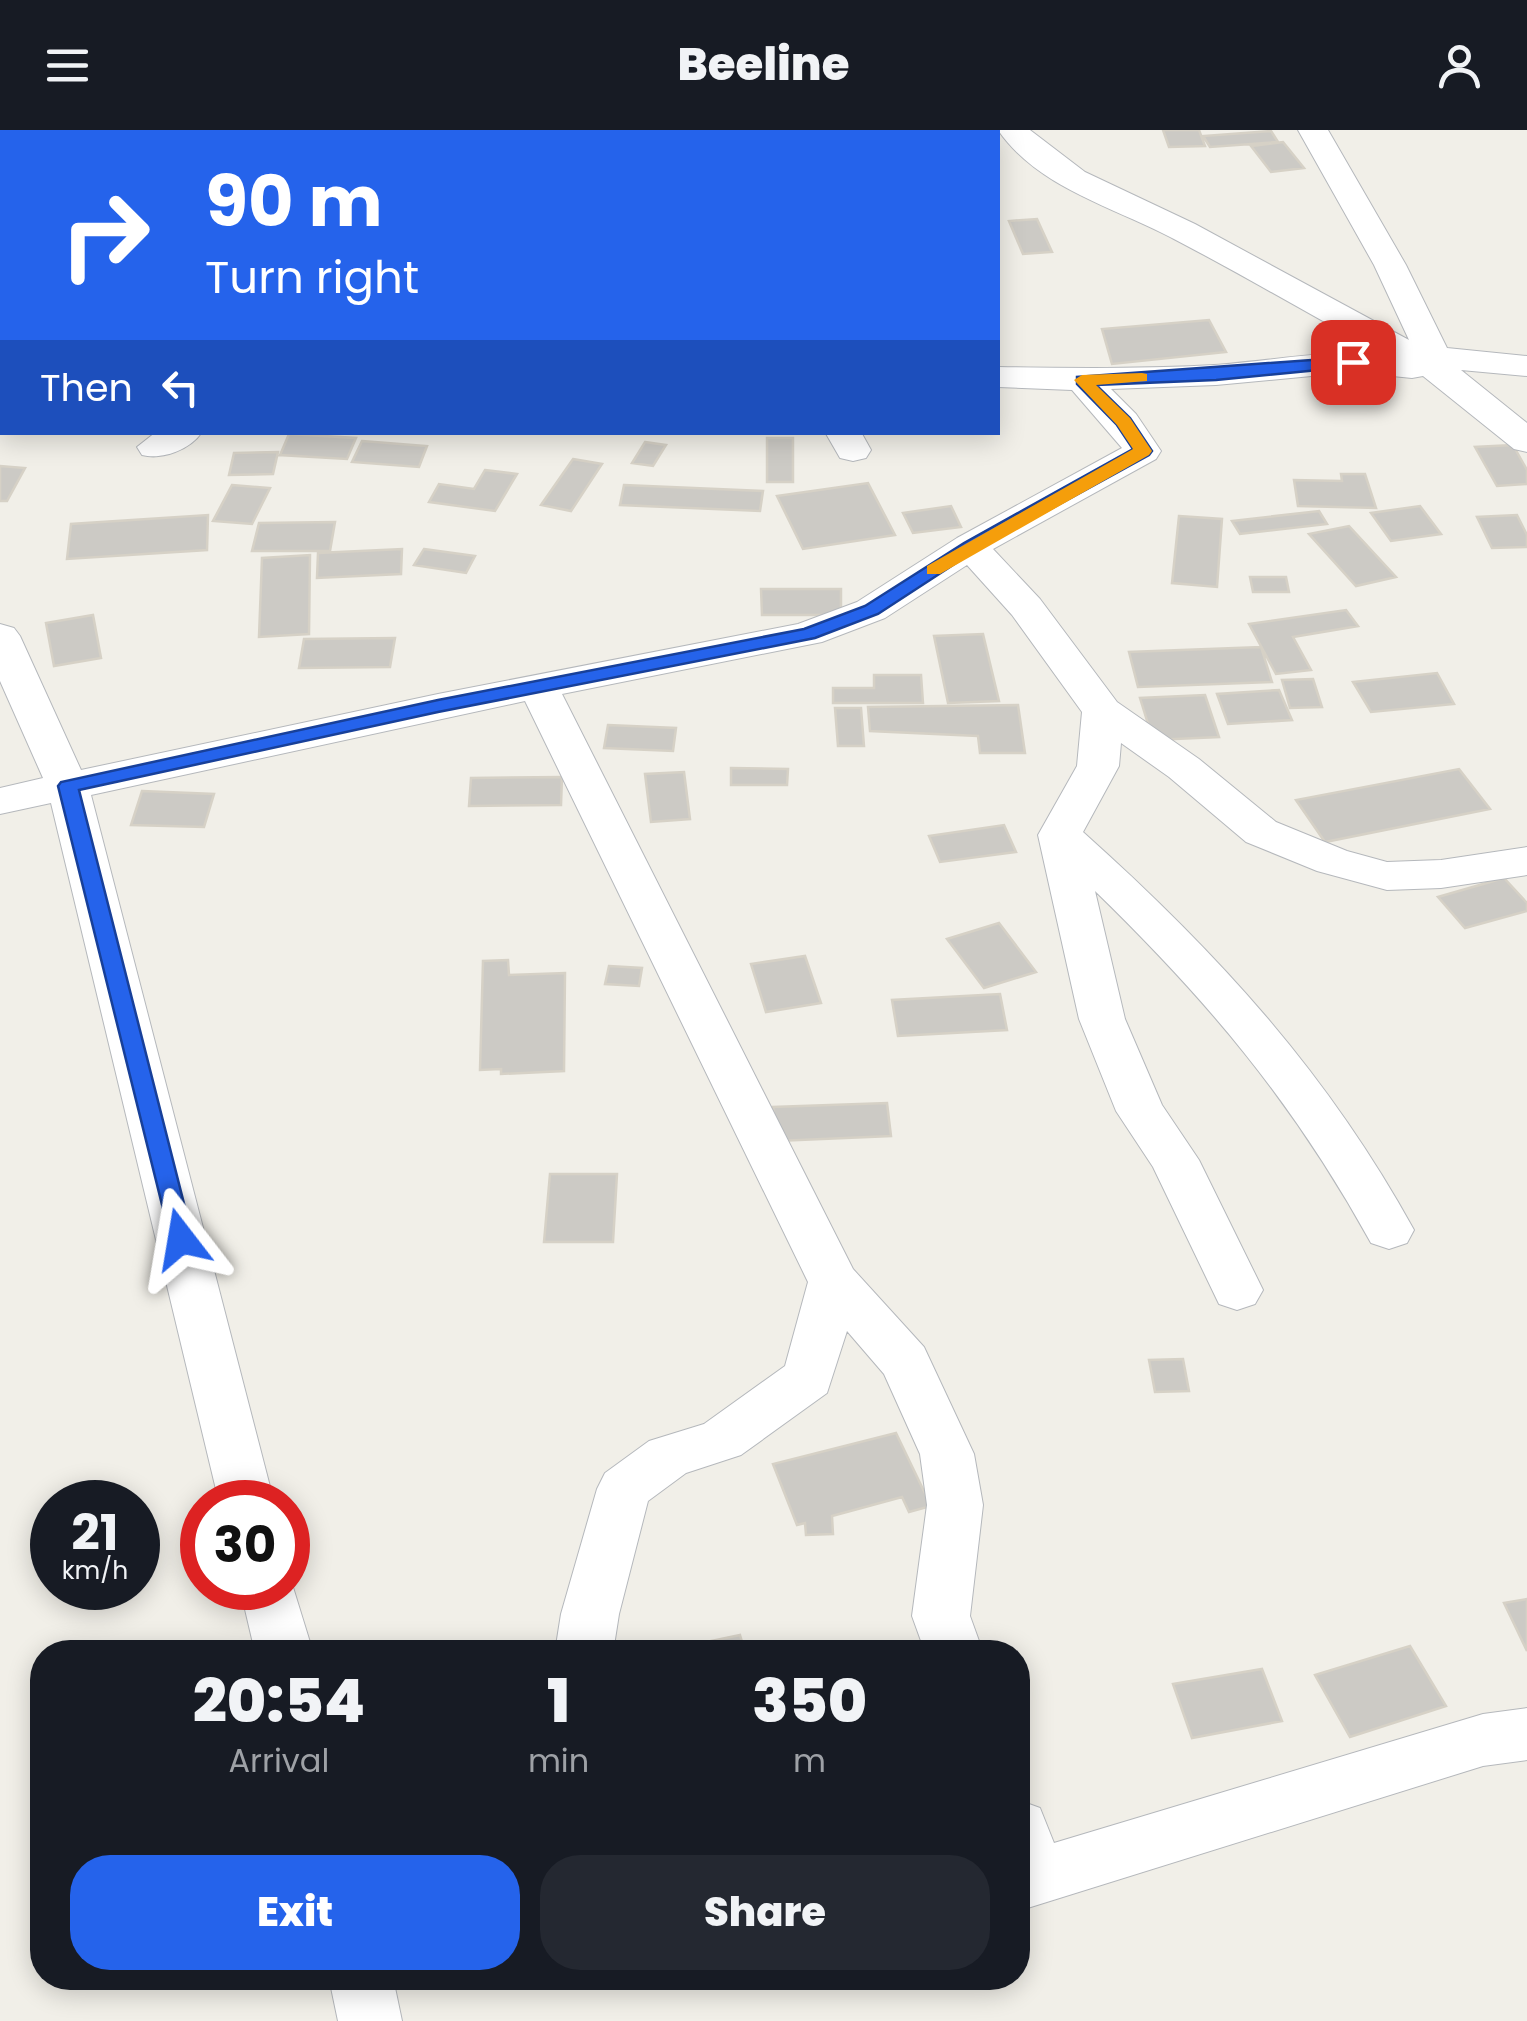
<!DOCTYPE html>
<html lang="en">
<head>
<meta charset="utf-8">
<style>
	:root { --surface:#171b24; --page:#242831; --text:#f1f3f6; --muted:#9ea1a6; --accent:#2563eb }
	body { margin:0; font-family:Poppins,sans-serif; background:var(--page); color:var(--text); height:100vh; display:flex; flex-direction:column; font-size:38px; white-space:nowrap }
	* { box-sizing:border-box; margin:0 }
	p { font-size:32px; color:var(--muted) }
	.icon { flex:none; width:55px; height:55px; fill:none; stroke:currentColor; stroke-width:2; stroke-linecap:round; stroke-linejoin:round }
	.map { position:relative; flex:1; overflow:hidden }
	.sheet { position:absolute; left:30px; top:1510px; width:1000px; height:350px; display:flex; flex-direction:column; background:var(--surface); border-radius:40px; box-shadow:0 5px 25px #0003 }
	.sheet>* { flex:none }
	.top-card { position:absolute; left:0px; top:0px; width:1000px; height:305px; box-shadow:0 5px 25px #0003; background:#2563eb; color:#fff; overflow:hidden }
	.speed { position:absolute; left:30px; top:1350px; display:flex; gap:20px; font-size:50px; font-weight:700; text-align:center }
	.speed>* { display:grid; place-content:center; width:130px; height:130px; border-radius:50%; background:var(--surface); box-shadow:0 5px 25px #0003; line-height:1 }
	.speed small { font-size:25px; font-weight:400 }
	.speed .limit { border:15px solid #d22; background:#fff; color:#111 }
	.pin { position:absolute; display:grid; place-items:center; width:85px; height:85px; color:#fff; margin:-42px; border-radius:20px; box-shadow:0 5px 15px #0006 }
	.me { position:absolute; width:110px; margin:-55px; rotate:346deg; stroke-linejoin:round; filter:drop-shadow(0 0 8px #0008) }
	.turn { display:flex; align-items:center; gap:35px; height:210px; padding:0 40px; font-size:45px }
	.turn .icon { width:130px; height:130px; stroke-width:2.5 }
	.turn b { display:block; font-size:70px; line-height:85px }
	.then { display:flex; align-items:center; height:95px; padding:0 40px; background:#0003; gap:20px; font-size:38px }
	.eta { display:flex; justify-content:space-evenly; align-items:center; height:170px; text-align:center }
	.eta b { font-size:60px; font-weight:800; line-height:70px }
	.button { display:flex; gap:20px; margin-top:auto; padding:20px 40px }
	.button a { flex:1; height:115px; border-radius:40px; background:var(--accent); color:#fff; font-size:40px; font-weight:800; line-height:115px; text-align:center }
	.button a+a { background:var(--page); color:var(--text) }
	header { display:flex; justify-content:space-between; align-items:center; height:130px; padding:0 40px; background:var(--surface); font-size:45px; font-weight:800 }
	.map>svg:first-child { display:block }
	.building { fill:#cccac5; stroke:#d6d1c6; stroke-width:2.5 }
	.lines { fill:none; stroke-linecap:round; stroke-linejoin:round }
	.minor-casing { stroke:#b5b8bc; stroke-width:2 }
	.minor { fill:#fff; fill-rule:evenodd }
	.route { fill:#2563eb; stroke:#184099; stroke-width:2.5 }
	.slow { fill:#f59e0b }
</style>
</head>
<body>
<header><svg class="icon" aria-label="menu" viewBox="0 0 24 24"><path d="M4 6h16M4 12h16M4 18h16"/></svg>Beeline<svg class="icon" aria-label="person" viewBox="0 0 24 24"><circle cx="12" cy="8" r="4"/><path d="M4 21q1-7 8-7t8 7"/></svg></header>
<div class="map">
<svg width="1527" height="1891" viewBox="0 0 1527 1891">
	<rect width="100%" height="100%" fill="#f1efe8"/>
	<!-- building -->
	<path class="building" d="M 1163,0 L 1199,0 L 1205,16 L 1169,17 Z
		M 1271,1 L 1278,12 L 1210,17 L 1203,6 Z
		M 1283,12 L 1304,38 L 1271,42 L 1251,16 Z
		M 1037,89 L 1052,122 L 1023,124 L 1009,91 Z
		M 1209,190 L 1226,222 L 1112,234 L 1102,199 Z
		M 289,304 L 356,308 L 347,329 L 280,325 Z
		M 767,308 L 793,308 L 793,352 L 767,352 Z
		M 362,311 L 427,316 L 419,337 L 352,332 Z
		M 645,312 L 666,315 L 653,336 L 632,333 Z
		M 1513,315 L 1527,340 L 1527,354 L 1497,356 L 1475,317 Z
		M 278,322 L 273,344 L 229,345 L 234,323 Z
		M 573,329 L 602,334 L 571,381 L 541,375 Z
		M 0,336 L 25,338 L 7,371 L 0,371 Z
		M 485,340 L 517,344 L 495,381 L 429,372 L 439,354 L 474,359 Z
		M 1341,344 L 1365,344 L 1376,378 L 1298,376 L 1294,350 L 1342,351 Z
		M 868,353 L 895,405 L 803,419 L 777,366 Z
		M 232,355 L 270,358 L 252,394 L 213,391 Z
		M 624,355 L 763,361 L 760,381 L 620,375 Z
		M 951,376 L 961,397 L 913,403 L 903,383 Z
		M 1420,376 L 1441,404 L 1391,411 L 1371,383 Z
		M 1319,381 L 1327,394 L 1240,404 L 1232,391 Z
		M 208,385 L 207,420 L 67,429 L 71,394 Z
		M 1517,385 L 1527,405 L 1527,417 L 1492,418 L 1477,387 Z
		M 1179,386 L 1222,389 L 1217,457 L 1172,453 Z
		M 335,392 L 330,421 L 252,421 L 259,393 Z
		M 1349,396 L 1396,447 L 1356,456 L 1309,404 Z
		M 402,419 L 401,444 L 317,448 L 318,423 Z
		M 424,419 L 475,426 L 466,443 L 414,435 Z
		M 310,425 L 309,504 L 259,507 L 262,428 Z
		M 1250,447 L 1286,447 L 1289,462 L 1253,462 Z
		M 761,459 L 841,459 L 841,485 L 762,485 Z
		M 1346,480 L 1358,496 L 1293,507 L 1311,540 L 1276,544 L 1249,494 Z
		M 93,485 L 101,528 L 54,536 L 46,493 Z
		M 983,504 L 999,571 L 948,573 L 934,506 Z
		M 395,508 L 390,537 L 299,538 L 304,509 Z
		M 1261,517 L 1272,552 L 1138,557 L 1129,522 Z
		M 1437,543 L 1454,574 L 1371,582 L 1353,552 Z
		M 874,545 L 921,545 L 923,573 L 833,573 L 833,558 L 874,558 Z
		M 1313,549 L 1322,577 L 1290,578 L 1282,550 Z
		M 1279,560 L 1292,590 L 1228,594 L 1217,564 Z
		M 1205,565 L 1219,607 L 1153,610 L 1140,568 Z
		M 1018,575 L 1025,623 L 980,623 L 978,606 L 870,601 L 868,577 Z
		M 835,578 L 861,578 L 864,616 L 838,616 Z
		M 608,595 L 676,598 L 673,621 L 604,618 Z
		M 731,638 L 788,639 L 787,655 L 731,655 Z
		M 1459,639 L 1490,679 L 1325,712 L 1296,670 Z
		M 684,642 L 690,689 L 651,692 L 645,644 Z
		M 562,647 L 561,675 L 469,676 L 471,648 Z
		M 142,661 L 214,664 L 204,697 L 131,695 Z
		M 1004,695 L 1016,722 L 940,732 L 929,706 Z
		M 1504,748 L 1527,773 L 1527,781 L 1465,798 L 1438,767 Z
		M 999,793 L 1036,842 L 984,858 L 947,809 Z
		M 805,826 L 821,873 L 766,882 L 751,834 Z
		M 508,830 L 509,845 L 565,843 L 564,941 L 501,944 L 501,939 L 480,940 L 483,831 Z
		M 609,836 L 642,838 L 639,856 L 605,854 Z
		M 1000,864 L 1007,900 L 898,906 L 892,870 Z
		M 887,973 L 891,1006 L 777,1011 L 773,977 Z
		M 550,1044 L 617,1044 L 613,1112 L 544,1112 Z
		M 1183,1229 L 1189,1261 L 1155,1262 L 1149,1230 Z
		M 896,1303 L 931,1376 L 909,1382 L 902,1367 L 832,1386 L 833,1404 L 806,1405 L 805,1393 L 797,1395 L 773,1334 Z
		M 1527,1469 L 1527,1521 L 1504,1473 Z
		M 740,1505 L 745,1522 L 659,1522 Z
		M 1410,1516 L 1446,1576 L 1350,1607 L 1315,1545 Z
		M 1262,1539 L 1282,1591 L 1192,1608 L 1173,1554 Z"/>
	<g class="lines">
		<defs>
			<path id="minor" d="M 998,0 L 1030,0 L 1085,42 L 1195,94 L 1409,210 L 1374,135 L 1298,0 L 1328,0 L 1406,135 L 1447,218 L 1527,226 L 1527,246 L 1461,240 L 1527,293 L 1527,322 L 1514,319 L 1423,246 L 1412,248 L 1353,242 L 1216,255 L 1111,259 L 1136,284 L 1161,321 L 1156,329 L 993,419 L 1040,469 L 1117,572 L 1199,629 L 1276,692 L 1347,721 L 1387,732 L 1441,730 L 1527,717 L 1527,745 L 1441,758 L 1387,760 L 1317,741 L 1246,712 L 1169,647 L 1121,613 L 1119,636 L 1083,702 C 1217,822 1327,942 1414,1100 L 1407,1113 L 1389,1119 L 1371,1113 C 1293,972 1210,873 1095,761 L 1125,889 L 1162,975 L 1199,1030 L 1263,1160 L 1255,1174 L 1237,1180 L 1219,1174 L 1153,1037 L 1116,981 L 1079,889 L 1038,705 L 1077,636 L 1082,582 L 1012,485 L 967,435 L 885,488 L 822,512 L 562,564 L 853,1139 L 924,1217 L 974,1324 L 983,1375 L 970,1486 L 983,1522 L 925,1522 L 912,1486 L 927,1375 L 920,1324 L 884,1244 L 847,1201 L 827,1263 L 741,1325 L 686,1343 L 648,1371 L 619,1484 L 613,1522 L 555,1522 L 561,1484 L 597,1359 L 605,1343 L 649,1311 L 704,1294 L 785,1236 L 808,1152 L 525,571 L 91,665 L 274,1372 L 219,1372 L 51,673 L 0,684 L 0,658 L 43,648 L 0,551 L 0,494 L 14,498 L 20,506 L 81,640 L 438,564 L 798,494 L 857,472 L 957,408 L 1122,318 L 1072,260 L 998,257 L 998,237 C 1070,238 1142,239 1214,235 C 1271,231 1328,219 1384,225 C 1314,187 1245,146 1174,109 C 1114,77 1038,58 998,0 Z
				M 0,152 L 2,153 L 2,173 L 0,173 Z
				M 156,302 L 202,302 C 190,320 162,330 142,325 L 137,317 Z
				M 825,302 L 861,302 L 871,320 L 866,328 L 853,331 L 840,328 Z
				M 288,1441 L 313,1522 L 255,1522 L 240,1458 L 288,1458 Z
				M 1527,1578 L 1527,1630 L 1483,1636 L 1018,1781 L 1018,1670 L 1040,1678 L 1054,1713 L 1483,1584 Z
				M 329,1848 L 393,1848 L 402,1891 L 338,1891 Z"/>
		</defs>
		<!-- minor casing -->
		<use href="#minor" class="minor-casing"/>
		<!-- minor -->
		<use href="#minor" class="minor"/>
	</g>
	<!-- route -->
	<path class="route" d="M 1353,227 L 1362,232 L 1359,236 L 1216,250 L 1096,255 L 1130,288 L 1152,321 L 1149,325 L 976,420 L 878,484 L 815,508 L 438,582 L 79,660 L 193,1109 L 189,1115 L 172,1115 L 58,656 L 61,652 L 438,570 L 804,499 L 865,476 L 964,413 L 1133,319 L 1117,295 L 1077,254 L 1077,247 Z"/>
	<!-- slow -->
	<path class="slow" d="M 1142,243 L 1147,244 L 1147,251 L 1096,255 L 1130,288 L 1152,321 L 1149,325 L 940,444 L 927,444 L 927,436 L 1133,319 L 1117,295 L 1074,250 L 1082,245 Z"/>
</svg>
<div class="speed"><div>21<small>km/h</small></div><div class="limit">30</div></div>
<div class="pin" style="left:1353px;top:232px;background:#d93025"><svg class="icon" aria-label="arrive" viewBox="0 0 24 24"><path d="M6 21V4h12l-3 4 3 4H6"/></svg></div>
<svg class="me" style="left:181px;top:1109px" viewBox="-20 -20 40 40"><path d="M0-17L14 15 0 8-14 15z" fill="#2563eb" stroke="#fff" stroke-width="4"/></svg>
<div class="top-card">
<div class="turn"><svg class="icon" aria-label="right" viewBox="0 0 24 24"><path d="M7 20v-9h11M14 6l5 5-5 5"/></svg><div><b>90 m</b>Turn right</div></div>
<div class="then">Then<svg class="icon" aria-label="left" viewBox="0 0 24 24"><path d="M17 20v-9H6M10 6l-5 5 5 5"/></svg></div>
</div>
<section class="sheet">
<div class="eta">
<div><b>20:54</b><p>Arrival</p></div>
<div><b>1</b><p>min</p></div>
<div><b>350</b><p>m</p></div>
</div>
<div class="button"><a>Exit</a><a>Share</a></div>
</section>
</div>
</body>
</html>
